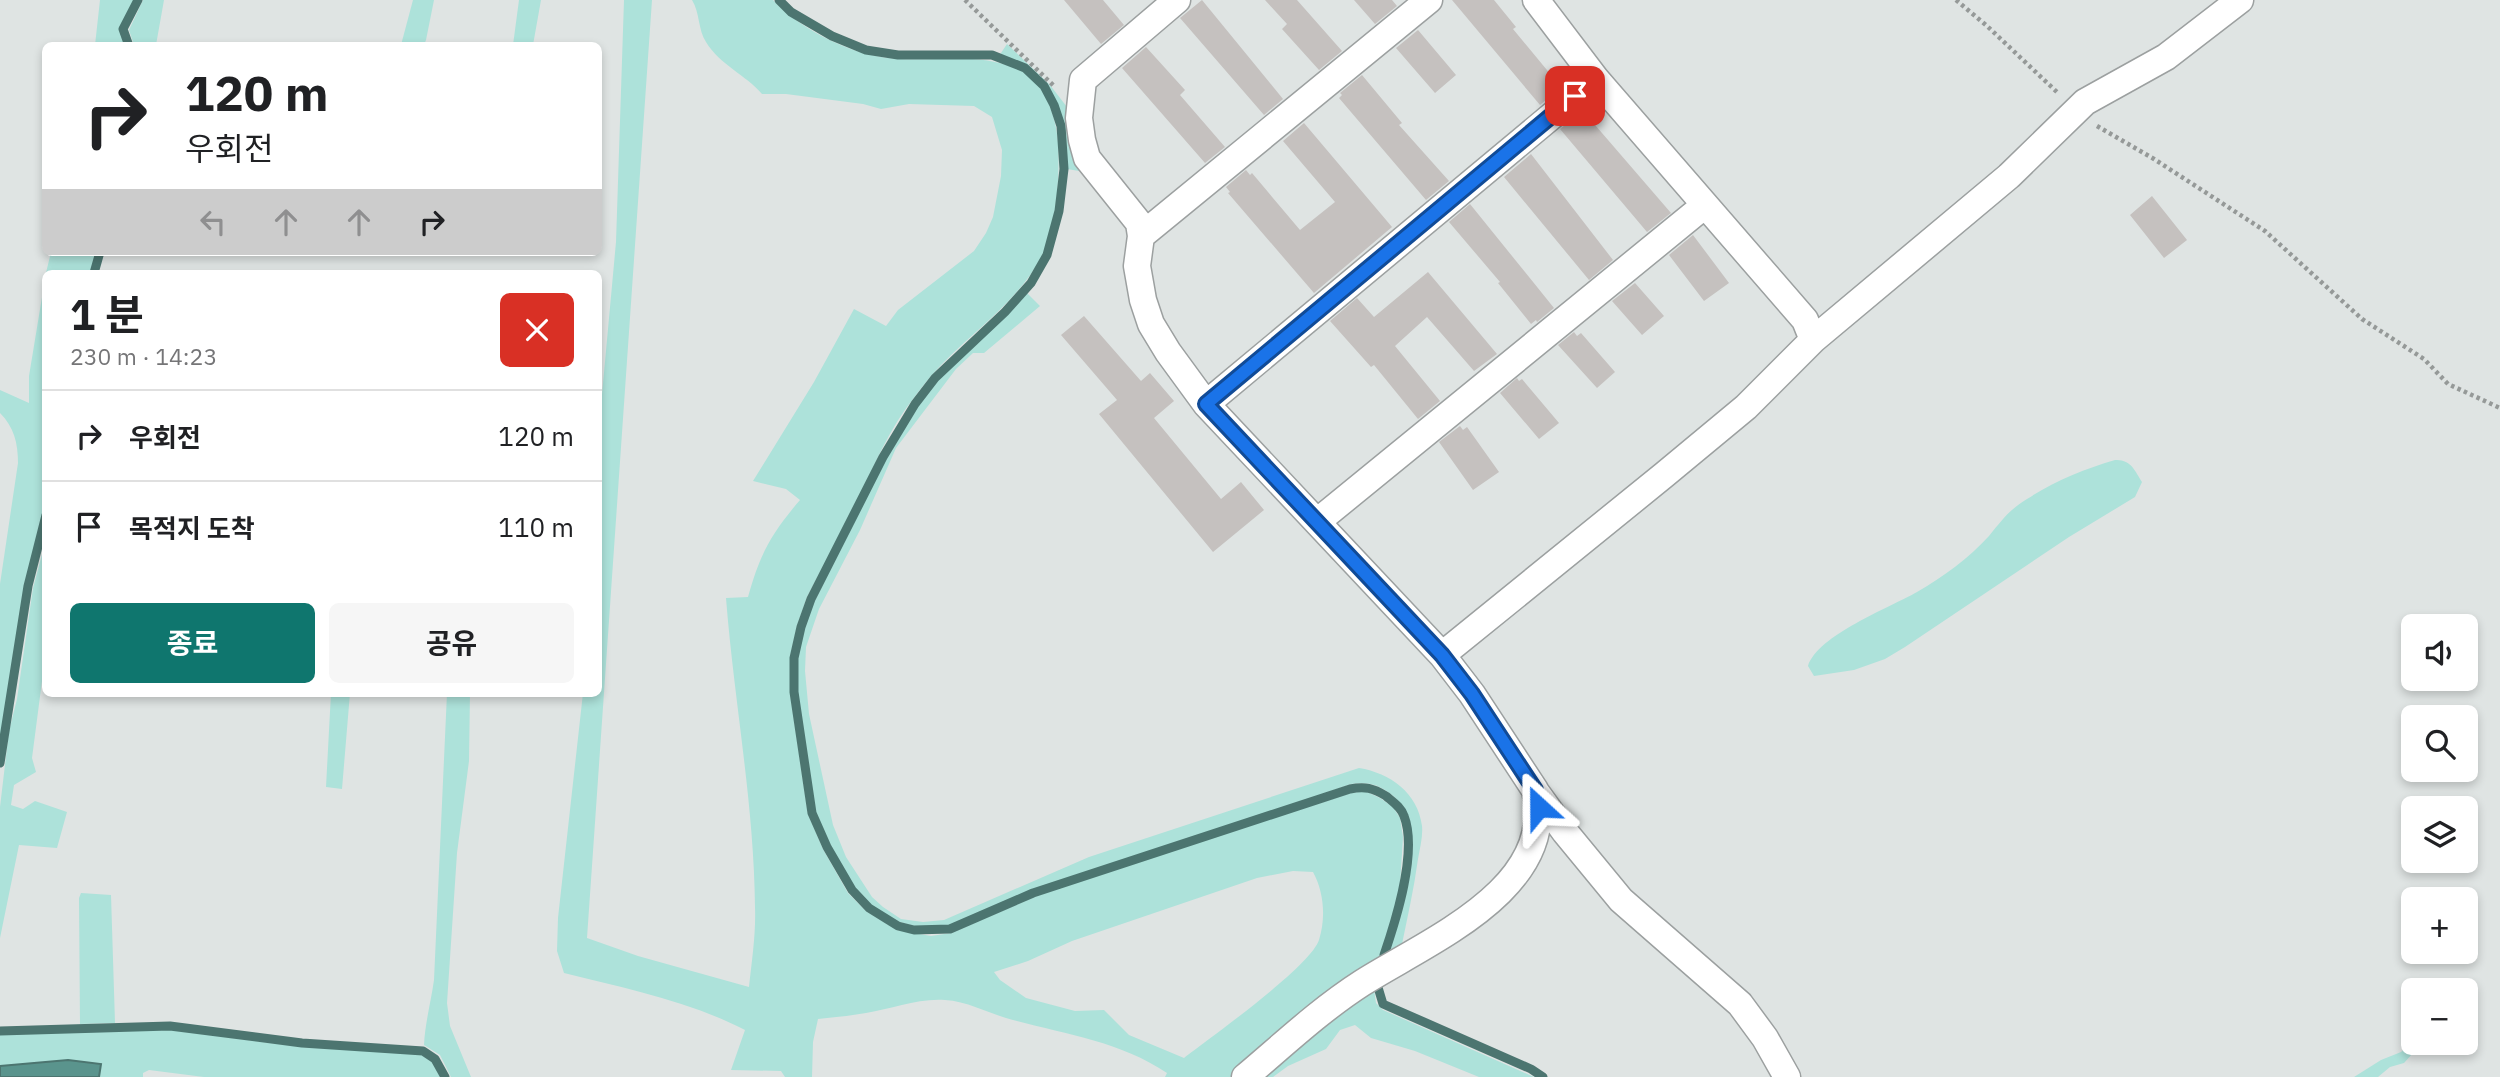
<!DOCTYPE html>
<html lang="ko">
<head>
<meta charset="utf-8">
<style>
	:root { --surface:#fff; --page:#f6f6f6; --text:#202124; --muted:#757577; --line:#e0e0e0; --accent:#0f766e }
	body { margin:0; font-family:"IBM Plex Sans","Noto Sans KR",sans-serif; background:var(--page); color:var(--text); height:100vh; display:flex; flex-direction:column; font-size:26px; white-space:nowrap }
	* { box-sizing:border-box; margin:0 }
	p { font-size:23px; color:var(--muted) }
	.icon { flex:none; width:38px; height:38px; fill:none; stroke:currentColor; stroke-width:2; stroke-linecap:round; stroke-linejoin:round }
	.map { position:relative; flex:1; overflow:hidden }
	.drawer { position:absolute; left:42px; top:270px; width:560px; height:427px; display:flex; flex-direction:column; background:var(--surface); border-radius:10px; box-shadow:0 4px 10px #0003 }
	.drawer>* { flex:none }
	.hud { position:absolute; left:42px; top:42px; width:560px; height:214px; border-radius:10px; box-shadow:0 4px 10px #0003; background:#fff; color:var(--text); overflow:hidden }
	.buttons { position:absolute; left:2401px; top:614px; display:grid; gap:14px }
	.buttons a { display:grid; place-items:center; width:77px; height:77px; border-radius:10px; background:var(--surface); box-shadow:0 4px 10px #0003; font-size:35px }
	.pin { position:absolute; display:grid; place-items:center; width:60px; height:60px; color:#fff; margin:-30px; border-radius:14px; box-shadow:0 4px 10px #0006 }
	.me { position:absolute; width:77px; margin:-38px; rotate:336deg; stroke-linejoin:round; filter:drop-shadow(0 0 5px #0008) }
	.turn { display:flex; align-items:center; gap:24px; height:147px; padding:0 28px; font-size:32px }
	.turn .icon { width:91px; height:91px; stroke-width:2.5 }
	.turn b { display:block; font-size:49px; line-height:60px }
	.lanes { display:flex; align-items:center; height:66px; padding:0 28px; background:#0003; justify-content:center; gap:35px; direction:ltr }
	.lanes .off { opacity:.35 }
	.round { display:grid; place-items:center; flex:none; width:74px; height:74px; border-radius:10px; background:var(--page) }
	.overview { display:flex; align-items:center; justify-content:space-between; height:119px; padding:0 28px }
	h1 { font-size:42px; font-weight:700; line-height:52px }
	.primary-button { display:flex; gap:14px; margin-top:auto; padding:14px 28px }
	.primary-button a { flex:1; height:80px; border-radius:10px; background:var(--accent); color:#fff; font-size:28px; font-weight:700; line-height:80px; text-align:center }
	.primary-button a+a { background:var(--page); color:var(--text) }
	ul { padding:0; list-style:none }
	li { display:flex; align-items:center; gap:21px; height:91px; padding:0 28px; border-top:2px solid var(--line) }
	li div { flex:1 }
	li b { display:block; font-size:26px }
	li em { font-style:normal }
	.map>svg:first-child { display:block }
	.green { fill:#ade2da; fill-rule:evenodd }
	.water { fill:#5a948d; stroke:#4c7570; stroke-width:2 }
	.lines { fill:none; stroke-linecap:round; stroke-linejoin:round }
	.stream { stroke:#4c7570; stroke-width:9 }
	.building { fill:#c5c1bf }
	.street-casing { stroke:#9ca0a0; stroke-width:29 }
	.path { stroke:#959998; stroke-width:4.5; stroke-dasharray:3.5 3.5; stroke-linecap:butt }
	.street { stroke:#fff; stroke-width:26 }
	.route-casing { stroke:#114b97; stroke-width:18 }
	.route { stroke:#1a73e8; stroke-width:12 }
</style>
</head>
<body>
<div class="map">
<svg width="2500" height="1077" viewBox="0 0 2500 1077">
	<rect width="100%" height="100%" fill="#dfe4e3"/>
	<!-- green -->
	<path class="green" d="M 100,0 L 135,0 L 119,29 L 126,45 L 95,45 Z
		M 143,0 L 164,0 L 156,45 L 134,45 L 129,30 Z
		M 413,0 L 434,0 L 426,40 L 424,45 L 401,45 Z
		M 519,0 L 541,0 L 533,45 L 513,45 Z
		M 624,0 L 652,0 L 587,938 L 638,956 L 749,987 C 752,960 756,933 755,907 C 754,803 734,701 726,598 L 748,597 C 760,554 771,534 800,500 L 786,489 L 753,481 L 814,382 L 854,309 L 886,326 L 898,310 L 974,251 L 986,233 L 993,217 L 1001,176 L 1002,150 L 992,117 L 974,106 L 909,104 L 881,109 L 863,104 L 786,94 L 762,94 C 746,75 720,65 706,42 C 698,30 700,13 692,0 L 773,0 C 804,32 855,57 900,59 C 942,61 980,52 1020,70 C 1045,82 1056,116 1058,142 C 1060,175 1057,226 1042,256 C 1016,305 967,335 931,376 C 918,392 904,410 894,427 C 882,447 873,468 863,489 C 845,525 826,561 807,597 L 797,626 L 790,657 L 790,693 L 808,814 L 823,849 L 848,893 L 866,911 L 897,930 L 931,936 L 951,933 L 1034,897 L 1089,877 L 1351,793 L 1365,791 L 1380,798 L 1393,807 L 1400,818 L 1403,837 L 1400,885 L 1394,915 L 1379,961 L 1353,978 L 1230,1077 L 1165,1077 L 1167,1073 C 1118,1040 1061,1034 1006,1018 C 986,1012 966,1001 945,1000 C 918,998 892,1009 866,1013 C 850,1016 834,1017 818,1019 L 813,1042 L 812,1077 L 785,1077 L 781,1071 L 731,1070 L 745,1030 C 689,1001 624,988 564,973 L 557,951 L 558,918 L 583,693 L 598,693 L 598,438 L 616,242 ZM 1293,871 L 1313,872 C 1324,892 1326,918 1319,940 C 1310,967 1211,1037 1184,1058 L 1129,1035 L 1104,1010 L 1075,1011 L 1026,998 L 1000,980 L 994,972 L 1028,961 L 1072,941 L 1257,878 Z
		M 1007,44 L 1050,85 L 1077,120 L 1091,173 L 1067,169 C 1064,132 1062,99 1033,74 C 1023,65 1012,58 999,56 Z
		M 51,252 L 97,252 L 91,273 L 46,273 Z
		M 45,279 L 45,498 L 39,536 L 25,586 L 9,698 L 0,738 L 0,584 L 18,463 C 18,443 14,427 0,413 L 0,390 L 29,403 L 29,376 Z
		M 1026,292 L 1040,306 L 984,353 L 973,353 L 956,369 L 896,448 L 860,530 L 819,609 L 806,647 L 805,671 L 809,714 L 833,825 L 846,857 L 872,897 L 883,907 L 901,919 L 923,922 L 944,920 L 1089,857 L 1359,768 C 1390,773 1418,793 1422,826 C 1423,836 1420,848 1418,859 C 1414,889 1407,919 1401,949 L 1388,955 C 1401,913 1433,828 1392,795 C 1378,784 1368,782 1351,784 L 1184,842 L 1052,883 L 948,927 L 920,928 L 890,919 L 872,908 L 856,893 L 848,881 L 815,813 L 796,692 L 797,658 L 804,623 L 899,430 L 936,380 Z
		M 2115,460 C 2131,459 2135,471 2142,482 L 2135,497 L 2069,537 L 1905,647 L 1885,659 L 1854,670 L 1814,676 L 1808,666 C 1818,635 1889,608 1917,592 C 1943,577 1969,558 1989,536 C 2002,520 2009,510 2027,499 C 2055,481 2084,469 2115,460 Z
		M 45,543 L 45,658 L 32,758 L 36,772 L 14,785 L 11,805 L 23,809 L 35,801 L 67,812 L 57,848 L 19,845 L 0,938 L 0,807 L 9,731 L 17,699 L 33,588 Z
		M 331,693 L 350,693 L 342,789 L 326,787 Z
		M 447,693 L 470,693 L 469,761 L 457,853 L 447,1003 L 450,1026 L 471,1077 L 451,1077 L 440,1055 L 424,1045 C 425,1023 431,1002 434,980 Z
		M 81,893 L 111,895 L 115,1023 L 80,1024 L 79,898 Z
		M 1373,983 L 1376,1003 L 1383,1010 L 1534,1077 L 1479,1077 L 1415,1051 L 1371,1038 L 1355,1025 L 1340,1030 L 1326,1049 L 1288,1066 L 1273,1077 L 1254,1077 Z
		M 171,1030 L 302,1047 L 421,1054 L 433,1061 L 441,1077 L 204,1077 L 149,1070 L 143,1073 L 143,1077 L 99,1077 L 101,1064 L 68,1060 L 0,1066 L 0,1034 Z
		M 2413,1042 L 2422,1043 L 2404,1063 L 2390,1067 L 2378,1077 L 2354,1077 L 2381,1060 L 2401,1052 Z"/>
	<!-- water -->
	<path class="water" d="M 68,1060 L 101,1064 L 99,1077 L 0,1077 L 0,1066 Z"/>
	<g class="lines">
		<!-- stream -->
		<path class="stream" d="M 779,0 L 791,12 L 832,36 L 866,50 L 898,55 L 992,55 L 1025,68 L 1044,86 L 1054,105 L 1061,126 L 1064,169 L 1059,211 L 1047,255 L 1031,283 L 1005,312 L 935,378 L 915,404 L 883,457 L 811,599 L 801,627 L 794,658 L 794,692 L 812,813 L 827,847 L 852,890 L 869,908 L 898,926 L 914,930 L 950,929 L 1033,893 L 1350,789 C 1365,786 1373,788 1386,796 C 1393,802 1401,807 1404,816 C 1418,852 1396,920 1384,955
			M 129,46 L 123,29 L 138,0
			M 94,273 L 100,252
			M 0,763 L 28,586 L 46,515
			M 1377,984 L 1383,1004 L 1531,1069 L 1543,1077
			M 0,1031 L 170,1026 L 302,1043 L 423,1051 L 435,1059 L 445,1077"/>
	</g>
	<!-- building -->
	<path class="building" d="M 1064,0 L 1103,0 L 1124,25 L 1101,44 Z
		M 1202,0 L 1283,99 L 1264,115 L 1180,18 Z
		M 1265,0 L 1297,0 L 1342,51 L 1319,70 L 1282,29 L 1287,24 Z
		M 1354,0 L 1392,0 L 1397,6 L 1375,24 Z
		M 1452,0 L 1494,0 L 1516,27 L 1513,29 L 1561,87 L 1540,105 Z
		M 1418,30 L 1456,75 L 1435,93 L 1396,48 Z
		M 1146,47 L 1185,90 L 1180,95 L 1225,147 L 1205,163 L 1122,68 Z
		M 1362,75 L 1402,123 L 1399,125 L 1449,181 L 1426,200 L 1339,98 L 1342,95 L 1340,93 Z
		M 1583,111 L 1671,213 L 1647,232 L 1560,129 Z
		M 1304,123 L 1392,227 L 1314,293 L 1228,193 L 1230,192 L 1226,187 L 1246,170 L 1250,175 L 1252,173 L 1300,230 L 1335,202 L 1283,141 Z
		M 1531,154 L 1613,260 L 1589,280 L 1504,177 Z
		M 2152,196 L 2187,240 L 2164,258 L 2130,215 Z
		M 1470,204 L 1554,308 L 1537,322 L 1536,320 L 1531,324 L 1498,283 L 1500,282 L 1449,222 Z
		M 1693,235 L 1729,283 L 1704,301 L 1669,255 Z
		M 1428,272 L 1497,354 L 1474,371 L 1427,317 L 1395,346 L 1440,401 L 1418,419 L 1374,365 L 1371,367 L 1330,321 L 1357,298 L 1374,317 Z
		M 1635,283 L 1664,316 L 1642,335 L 1612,301 Z
		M 1084,316 L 1141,381 L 1150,373 L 1174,401 L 1154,418 L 1221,499 L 1241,482 L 1264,510 L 1213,552 L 1099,414 L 1117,400 L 1061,335 Z
		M 1574,332 L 1577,336 L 1581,333 L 1615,372 L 1597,388 L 1558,345 Z
		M 1517,378 L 1519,381 L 1522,379 L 1559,423 L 1539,439 L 1500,393 Z
		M 1460,426 L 1463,430 L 1467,427 L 1499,472 L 1473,490 L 1439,442 Z"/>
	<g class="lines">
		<defs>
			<path id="street" d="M 1177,0 L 1083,80 L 1079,118 L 1082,140 L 1087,158 L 1139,223 L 1141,236 L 1137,266 L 1143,300 L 1151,324 L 1168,352 L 1206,404 L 1442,655 L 1472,694 L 1535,790 C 1559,888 1428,941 1362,983 C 1320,1010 1283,1045 1245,1077
				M 1536,0 L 1596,79 L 1805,320 L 1813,340
				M 1141,236 L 1429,0
				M 1206,404 L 1596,79
				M 1318,521 L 1705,205
				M 1442,655 L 1664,475 L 1746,407 L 1813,340 L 2009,176 L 2085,102 L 2166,57 L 2240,0
				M 1536,792 L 1565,832 L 1621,900 L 1740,1004 L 1765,1038 L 1787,1077"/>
		</defs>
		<!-- street casing -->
		<use href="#street" class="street-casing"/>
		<!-- path -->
		<path class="path" d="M 965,0 L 1055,87
			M 1956,0 L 1986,25 L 2059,94
			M 2097,126 L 2154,159 L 2265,231 L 2362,319 L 2424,359 L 2448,384 L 2500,408"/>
		<!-- street -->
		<use href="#street" class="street"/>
	</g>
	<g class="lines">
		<defs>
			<path id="route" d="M 1539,807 L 1535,790 L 1472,694 L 1442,655 L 1206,404 L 1575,96"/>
		</defs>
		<!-- route casing -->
		<use href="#route" class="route-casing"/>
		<!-- route -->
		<use href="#route" class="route"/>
	</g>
</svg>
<div class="buttons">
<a><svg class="icon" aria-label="sound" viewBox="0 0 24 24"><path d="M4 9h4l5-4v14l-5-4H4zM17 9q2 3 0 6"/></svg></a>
<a><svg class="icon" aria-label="search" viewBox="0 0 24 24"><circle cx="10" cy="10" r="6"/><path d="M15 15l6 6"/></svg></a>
<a><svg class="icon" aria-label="layers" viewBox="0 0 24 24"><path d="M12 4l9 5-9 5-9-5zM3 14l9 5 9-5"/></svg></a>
<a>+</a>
<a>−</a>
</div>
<div class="pin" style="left:1575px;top:96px;background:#d93025"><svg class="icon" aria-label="arrive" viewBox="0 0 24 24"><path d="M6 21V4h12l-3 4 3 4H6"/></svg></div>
<svg class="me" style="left:1539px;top:807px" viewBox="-20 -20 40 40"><path d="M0-17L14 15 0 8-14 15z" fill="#1a73e8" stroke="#fff" stroke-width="4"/></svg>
<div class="hud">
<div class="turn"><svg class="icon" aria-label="right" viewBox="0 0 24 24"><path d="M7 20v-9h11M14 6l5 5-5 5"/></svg><div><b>120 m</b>우회전</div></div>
<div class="lanes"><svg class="icon off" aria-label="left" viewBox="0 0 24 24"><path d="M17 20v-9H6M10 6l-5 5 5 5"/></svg><svg class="icon off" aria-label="ahead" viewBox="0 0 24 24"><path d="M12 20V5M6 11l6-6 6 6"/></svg><svg class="icon off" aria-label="ahead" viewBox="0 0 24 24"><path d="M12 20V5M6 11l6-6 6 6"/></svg><svg class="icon" aria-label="right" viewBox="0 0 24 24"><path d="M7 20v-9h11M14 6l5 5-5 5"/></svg></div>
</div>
<section class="drawer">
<div class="overview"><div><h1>1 분</h1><p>230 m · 14:23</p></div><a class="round" style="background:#d93025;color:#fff"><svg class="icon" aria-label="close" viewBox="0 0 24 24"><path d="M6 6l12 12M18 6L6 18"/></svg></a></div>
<ul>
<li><svg class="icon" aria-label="right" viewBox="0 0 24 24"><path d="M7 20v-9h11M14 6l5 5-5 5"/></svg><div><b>우회전</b></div><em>120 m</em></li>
<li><svg class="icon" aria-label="arrive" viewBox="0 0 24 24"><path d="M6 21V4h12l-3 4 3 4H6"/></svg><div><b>목적지 도착</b></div><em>110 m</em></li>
</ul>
<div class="primary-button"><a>종료</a><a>공유</a></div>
</section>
</div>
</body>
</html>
